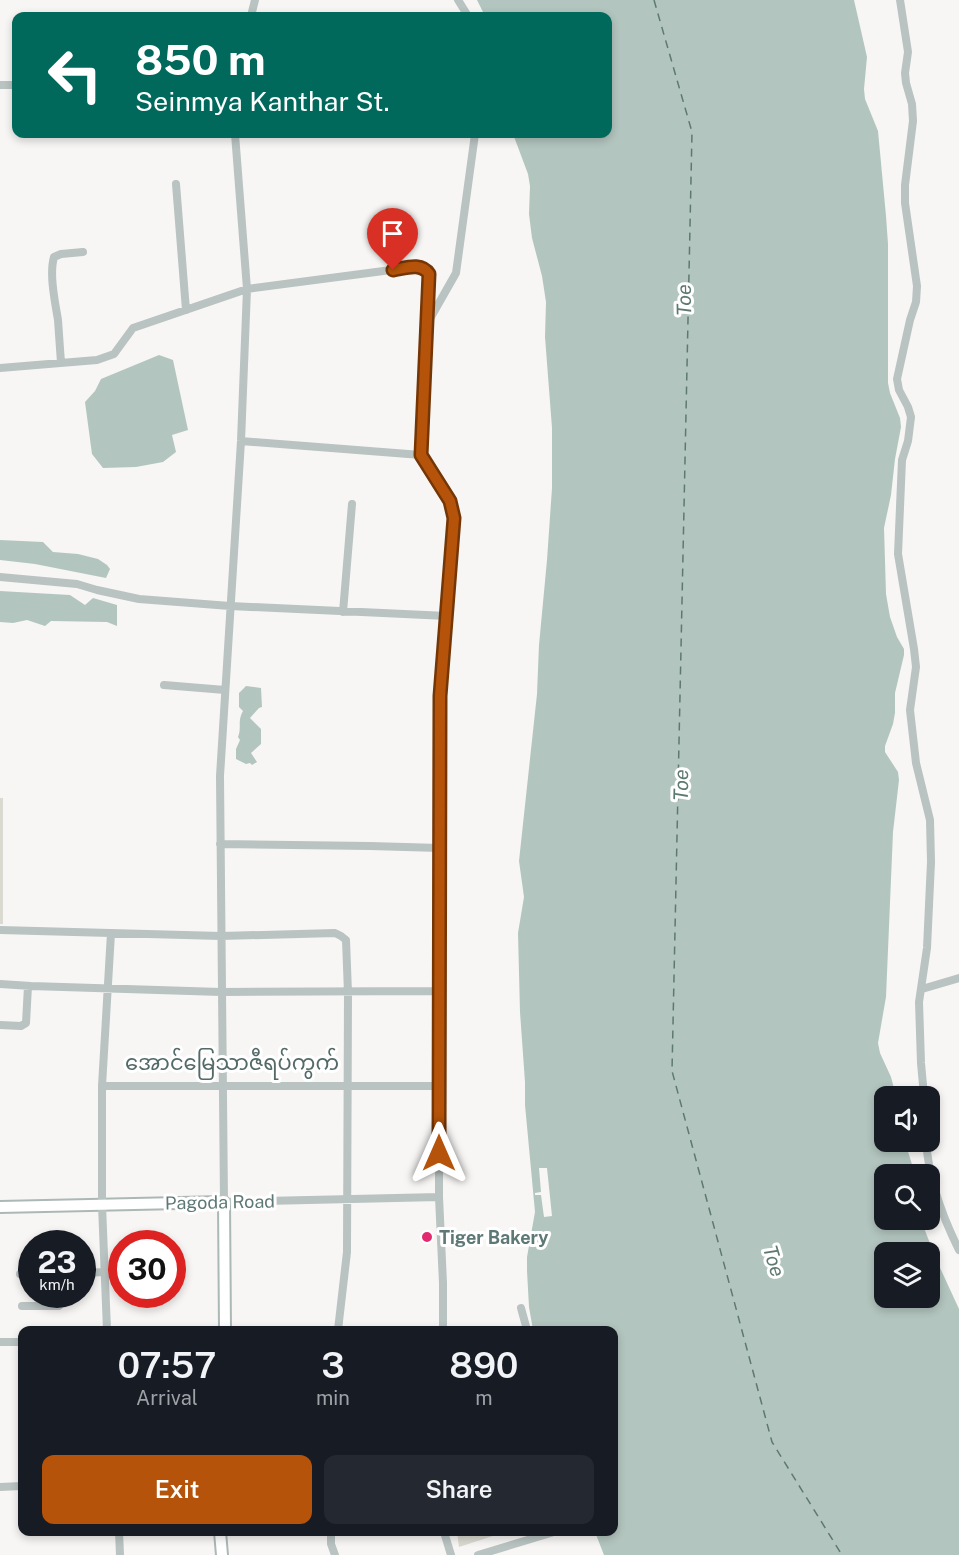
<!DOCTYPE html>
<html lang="en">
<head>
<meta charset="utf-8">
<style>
	:root { --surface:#171b24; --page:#242831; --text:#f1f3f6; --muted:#9ea1a6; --accent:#b45309 }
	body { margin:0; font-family:"Public Sans","Noto Sans Myanmar",sans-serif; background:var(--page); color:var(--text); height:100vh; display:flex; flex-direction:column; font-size:22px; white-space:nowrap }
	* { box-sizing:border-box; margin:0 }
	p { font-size:20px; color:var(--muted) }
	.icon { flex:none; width:33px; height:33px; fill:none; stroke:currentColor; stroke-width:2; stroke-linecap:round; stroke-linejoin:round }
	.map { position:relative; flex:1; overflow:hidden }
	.side { position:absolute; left:18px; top:1326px; width:600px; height:210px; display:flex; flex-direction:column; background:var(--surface); border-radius:12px; box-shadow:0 3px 9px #0003 }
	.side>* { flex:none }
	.banner { position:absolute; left:12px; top:12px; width:600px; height:126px; border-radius:12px; box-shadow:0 3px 9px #0003; background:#00695c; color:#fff; overflow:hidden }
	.tools { position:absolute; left:874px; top:1086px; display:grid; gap:12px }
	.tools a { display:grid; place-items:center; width:66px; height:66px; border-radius:12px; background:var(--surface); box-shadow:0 3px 9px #0003; font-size:30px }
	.speed { position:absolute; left:18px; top:1230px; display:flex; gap:12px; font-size:30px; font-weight:700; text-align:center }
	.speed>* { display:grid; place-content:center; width:78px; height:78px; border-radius:50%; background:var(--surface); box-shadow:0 3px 9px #0003; line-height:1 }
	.speed small { font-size:15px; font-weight:400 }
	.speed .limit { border:9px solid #d22; background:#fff; color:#111 }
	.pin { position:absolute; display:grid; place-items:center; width:51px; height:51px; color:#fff; margin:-62px -26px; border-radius:50% 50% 50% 0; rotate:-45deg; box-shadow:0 0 6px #0007 }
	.pin .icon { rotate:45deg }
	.me { position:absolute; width:66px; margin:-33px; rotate:0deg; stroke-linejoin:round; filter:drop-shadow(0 0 4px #0008) }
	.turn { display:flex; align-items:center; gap:21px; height:126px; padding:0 24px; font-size:27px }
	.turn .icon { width:78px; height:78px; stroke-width:2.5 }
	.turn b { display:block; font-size:42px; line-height:51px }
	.eta { display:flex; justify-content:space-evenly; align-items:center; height:102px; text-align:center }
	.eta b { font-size:36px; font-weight:600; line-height:42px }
	.action { display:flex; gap:12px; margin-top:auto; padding:12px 24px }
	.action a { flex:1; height:69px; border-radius:12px; background:var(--accent); color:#fff; font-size:24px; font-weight:600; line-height:69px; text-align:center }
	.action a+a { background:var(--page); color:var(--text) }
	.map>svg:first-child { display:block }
	.green { fill:#dadad1 }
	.water { fill:#b3c5bf; fill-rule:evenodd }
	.pier { fill:#f7f6f4 }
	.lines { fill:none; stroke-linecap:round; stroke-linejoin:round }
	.ferry { stroke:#5e7a70; stroke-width:1.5; stroke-dasharray:8 6; stroke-linecap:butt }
	.secondary-casing { stroke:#acb8b6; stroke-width:14 }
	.street { stroke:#b9c3c1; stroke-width:8 }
	.secondary { stroke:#fff; stroke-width:10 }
	.route-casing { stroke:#753606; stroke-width:15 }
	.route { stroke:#b45309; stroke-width:10 }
	.poi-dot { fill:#e22a71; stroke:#fff; stroke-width:2 }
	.labels { text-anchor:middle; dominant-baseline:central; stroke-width:6; stroke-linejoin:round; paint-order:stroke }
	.street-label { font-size:18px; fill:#5e7975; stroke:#fff }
	.poi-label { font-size:18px; font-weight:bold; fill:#5e7975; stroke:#fff; text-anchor:start }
	.water-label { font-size:20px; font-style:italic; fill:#5e7a70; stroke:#fff }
	.quarter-label { font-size:21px; fill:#546a67; stroke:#fff }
</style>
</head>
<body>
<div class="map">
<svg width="959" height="1555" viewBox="0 0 959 1555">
	<rect width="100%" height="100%" fill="#f7f6f4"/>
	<!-- green -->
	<path class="green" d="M 0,798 L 3,798 L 3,924 L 0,924 Z
		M 457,1532 L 505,1532 L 459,1547 Z"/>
	<!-- water -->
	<path class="water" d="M 477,0 L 854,0 L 867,57 L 864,89 L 865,99 L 878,131 L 886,216 L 888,244 L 888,383 L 890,393 L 900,418 L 901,427 L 895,459 L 891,495 L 884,528 L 886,594 L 890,617 L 897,637 L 904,649 L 904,655 L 895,693 L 895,713 L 893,724 L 885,746 L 885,752 L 898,772 L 899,780 L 893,832 L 886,997 L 878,1043 L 880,1053 L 891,1077 L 896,1096 L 885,1096 L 885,1142 L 905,1142 L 915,1174 L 885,1174 L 885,1220 L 921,1220 L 936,1259 L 959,1309 L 959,1555 L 604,1555 L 595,1532 L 614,1532 L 614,1330 L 533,1330 L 529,1307 L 527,1271 L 527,1257 L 535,1212 L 525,1105 L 525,1082 L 520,1012 L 518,933 L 524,897 L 519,861 L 537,694 L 539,645 L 547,560 L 552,488 L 552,428 L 545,337 L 546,302 L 542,276 L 532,238 L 529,214 L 530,186 L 528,174 L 513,134 L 608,134 L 608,16 L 485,16 ZM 885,1252 L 930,1252 L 930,1298 L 885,1298 Z
		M 159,355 L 173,360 L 188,430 L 172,435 L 176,452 L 163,462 L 136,467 L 103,468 L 92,454 L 85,402 L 95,391 L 101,379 Z
		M 0,540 L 43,542 L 53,552 L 78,554 L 98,559 L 107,565 L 110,569 L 106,578 L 35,564 L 0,560 Z
		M 0,591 L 70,595 L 85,605 L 93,598 L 117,605 L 117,626 L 107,622 L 51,621 L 45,626 L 27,620 L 13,623 L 0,622 Z
		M 246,686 L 261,688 L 262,707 L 259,708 L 250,718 L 261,729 L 261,744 L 251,753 L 257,762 L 252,765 L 250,763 L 246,764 L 236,759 L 236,749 L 240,740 L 238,737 C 242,727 237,722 243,711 L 239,707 L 239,693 Z"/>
	<!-- pier -->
	<path class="pier" d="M 539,1168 L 547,1168 L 552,1216 L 544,1217 L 541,1195 L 535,1195 L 535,1193 L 541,1192 Z"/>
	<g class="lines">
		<!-- ferry -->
		<path class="ferry" d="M 654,0 L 692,132 L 672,1071 L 772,1442 L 842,1555"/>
		<defs>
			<path id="secondary" d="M 0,1207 L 224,1202 L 225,1330
				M 220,1532 L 222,1555"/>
		</defs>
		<!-- secondary casing -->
		<use href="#secondary" class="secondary-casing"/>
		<!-- street -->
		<path class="street" d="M 458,0 L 468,16
			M 900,0 L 908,52 L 905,73 L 906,83 L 912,104 L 913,121 L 905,185 L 905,203 L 917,286 L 916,302 L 910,320 L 897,379 L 899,390 L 908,407 L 911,417 L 908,441 L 902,460 L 898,554 L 914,649 L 916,667 L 910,710 L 916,763 L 930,820 L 931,862 L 927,948 L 919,1002 L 921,1063 L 924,1096
			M 251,16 L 255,0
			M 0,85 L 16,85
			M 235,134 L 247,289 L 241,441 L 220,776 L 224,1202 L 439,1197
			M 176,184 L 186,310
			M 427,324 L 456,273 L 475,134
			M 61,363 C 60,349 59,334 58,320 C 55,302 49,274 54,257 L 61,254 L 83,252
			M 0,368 L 97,360 L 114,354 L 133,328 L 247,289 L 414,267 C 425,267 428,271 429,282 L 421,455 L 450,501 L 454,517 L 440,696 L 439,1197 L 443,1283 L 443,1330
			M 241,441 L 421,455
			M 0,577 L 77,584 L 97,590 L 139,599 L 230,606 L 447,616
			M 343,612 L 352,504
			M 164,685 L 225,690
			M 220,844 L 370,846 L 440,848
			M 0,930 L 221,936 L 335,933 L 341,936 L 346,940 L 348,993 L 347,1252 L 338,1330
			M 0,984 L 31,986 L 221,992 L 439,991
			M 922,989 L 959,978
			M 0,1025 L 21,1026 L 26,1023 L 28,986
			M 102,1086 L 440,1086
			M 926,1142 C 929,1179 942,1216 959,1250
			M 82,1273 L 105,1272
			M 20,1274 L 32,1274
			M 22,1306 L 59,1306 L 61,1304 L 61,1294
			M 521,1308 L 527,1330
			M 107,1330 L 102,1205 L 102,1086 L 111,933
			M 0,1342 L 22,1342
			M 0,1487 L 22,1486
			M 119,1532 L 120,1555
			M 331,1532 L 331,1544 L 335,1555
			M 444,1532 L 451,1555
			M 478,1555 L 554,1532"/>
		<!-- secondary -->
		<use href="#secondary" class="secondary"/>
	</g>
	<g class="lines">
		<defs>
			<path id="route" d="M 393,270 C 406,268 421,262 429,274 L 421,455 L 450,501 L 454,518 L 440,696 L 439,1153"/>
		</defs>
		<!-- route casing -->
		<use href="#route" class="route-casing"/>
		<!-- route -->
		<use href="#route" class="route"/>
	</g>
	<!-- markers -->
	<circle class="poi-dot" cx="427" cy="1237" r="6"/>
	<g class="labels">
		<!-- street labels -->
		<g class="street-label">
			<text transform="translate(220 1202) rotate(-1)">Pagoda Road</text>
		</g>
		<!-- poi labels -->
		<g class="poi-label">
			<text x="439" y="1237">Tiger Bakery</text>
		</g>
		<!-- water labels -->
		<g class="water-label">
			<text transform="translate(684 300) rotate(-91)">Toe</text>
			<text transform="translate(681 785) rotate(-89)">Toe</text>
			<text transform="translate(774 1261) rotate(73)">Toe</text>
		</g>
		<!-- quarter labels -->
		<g class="quarter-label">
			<text x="232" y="1062">အောင်မြေသာဇီရပ်ကွက်</text>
		</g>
	</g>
</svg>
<div class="tools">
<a><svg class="icon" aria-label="sound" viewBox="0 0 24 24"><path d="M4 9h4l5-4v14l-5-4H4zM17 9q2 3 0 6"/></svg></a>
<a><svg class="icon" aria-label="search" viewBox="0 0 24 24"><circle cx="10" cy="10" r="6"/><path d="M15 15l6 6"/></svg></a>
<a><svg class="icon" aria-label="layers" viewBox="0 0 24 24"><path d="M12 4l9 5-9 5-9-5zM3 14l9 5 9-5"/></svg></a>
</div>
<div class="speed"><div>23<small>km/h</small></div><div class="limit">30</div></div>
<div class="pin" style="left:393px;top:270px;background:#d93025"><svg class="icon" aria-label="arrive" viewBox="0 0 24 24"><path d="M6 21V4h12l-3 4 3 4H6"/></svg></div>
<svg class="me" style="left:439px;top:1153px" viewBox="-20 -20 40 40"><path d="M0-17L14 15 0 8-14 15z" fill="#b45309" stroke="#fff" stroke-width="4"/></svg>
<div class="banner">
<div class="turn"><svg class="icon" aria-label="left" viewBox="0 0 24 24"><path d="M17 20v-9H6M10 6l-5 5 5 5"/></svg><div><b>850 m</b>Seinmya Kanthar St.</div></div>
</div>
<section class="side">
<div class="eta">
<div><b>07:57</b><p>Arrival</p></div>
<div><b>3</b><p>min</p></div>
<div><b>890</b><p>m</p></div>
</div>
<div class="action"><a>Exit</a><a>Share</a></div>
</section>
</div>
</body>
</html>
